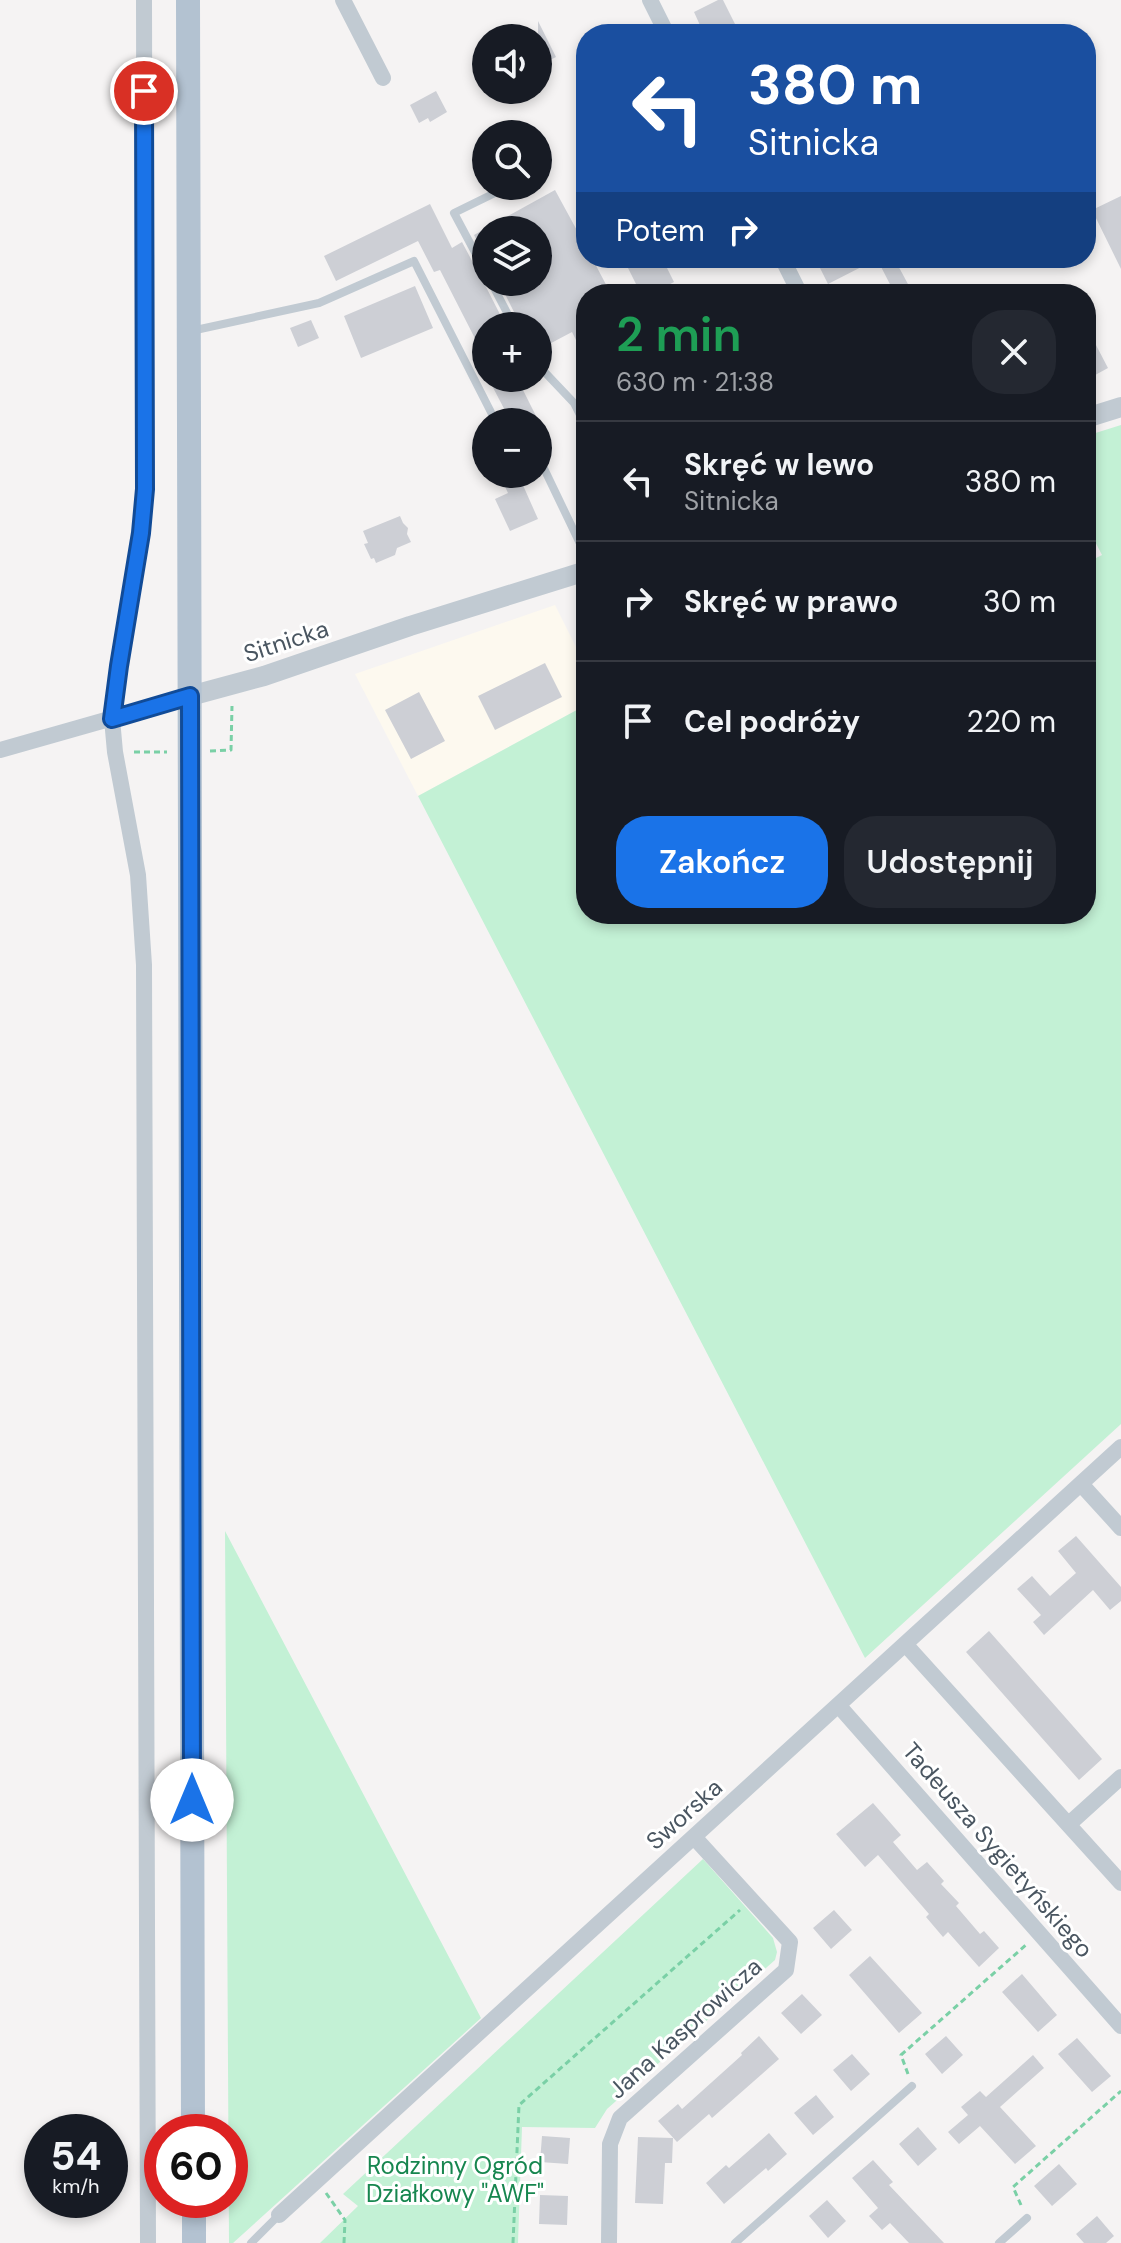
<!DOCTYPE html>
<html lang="pl">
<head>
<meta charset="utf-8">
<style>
	:root { --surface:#171b24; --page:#242831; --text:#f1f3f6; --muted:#9ea1a6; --line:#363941; --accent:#1a73e8 }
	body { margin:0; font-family:"DM Sans",sans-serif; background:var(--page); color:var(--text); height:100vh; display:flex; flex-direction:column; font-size:30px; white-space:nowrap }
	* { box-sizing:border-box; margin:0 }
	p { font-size:26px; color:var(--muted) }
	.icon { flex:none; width:44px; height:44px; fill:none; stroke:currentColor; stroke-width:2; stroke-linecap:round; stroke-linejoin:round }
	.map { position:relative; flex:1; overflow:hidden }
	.details { position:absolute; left:576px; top:284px; width:520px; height:640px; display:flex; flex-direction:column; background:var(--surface); border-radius:32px; box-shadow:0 4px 12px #0003 }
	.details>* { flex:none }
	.guide { position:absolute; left:576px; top:24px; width:520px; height:244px; border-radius:32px; box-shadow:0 4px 12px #0003; background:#1a4fa0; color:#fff; overflow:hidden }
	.tools { position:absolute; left:472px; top:24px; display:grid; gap:16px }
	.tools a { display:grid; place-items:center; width:80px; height:80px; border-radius:50%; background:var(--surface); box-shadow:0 4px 12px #0003; font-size:40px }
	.speed { position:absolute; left:24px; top:2114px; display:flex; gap:16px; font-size:40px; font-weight:700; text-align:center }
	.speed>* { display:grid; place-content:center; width:104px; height:104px; border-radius:50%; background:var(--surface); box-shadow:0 4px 12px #0003; line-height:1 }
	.speed small { font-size:20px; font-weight:400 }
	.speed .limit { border:12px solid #d22; background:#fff; color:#111 }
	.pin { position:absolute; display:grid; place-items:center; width:68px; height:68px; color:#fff; margin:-34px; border:4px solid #fff; border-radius:50%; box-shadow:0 2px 8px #0007 }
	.me { position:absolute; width:88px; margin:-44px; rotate:0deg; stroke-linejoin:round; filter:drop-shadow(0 0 6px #0008) }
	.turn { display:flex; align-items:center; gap:28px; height:168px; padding:0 40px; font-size:36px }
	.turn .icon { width:104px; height:104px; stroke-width:2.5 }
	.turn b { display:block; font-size:56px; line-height:68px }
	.then { display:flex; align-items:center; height:76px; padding:0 40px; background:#0003; gap:16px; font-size:30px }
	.round { display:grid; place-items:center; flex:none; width:84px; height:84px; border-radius:32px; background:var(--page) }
	.summary { display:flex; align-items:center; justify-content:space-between; height:136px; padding:0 40px }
	h1 { font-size:48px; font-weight:600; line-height:60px; color:#1e9e55 }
	.primary-button { display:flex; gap:16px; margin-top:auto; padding:16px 40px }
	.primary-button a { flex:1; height:92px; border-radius:32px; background:var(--accent); color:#fff; font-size:32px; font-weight:600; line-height:92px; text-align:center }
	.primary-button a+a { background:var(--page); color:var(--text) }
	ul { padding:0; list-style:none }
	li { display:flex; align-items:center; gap:24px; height:120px; padding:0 40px; border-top:2px solid var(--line) }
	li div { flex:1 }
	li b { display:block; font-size:30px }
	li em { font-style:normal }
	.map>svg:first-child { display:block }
	.commercial { fill:#fdf9ef }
	.green { fill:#c3f1d5 }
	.building { fill:#cdcfd5 }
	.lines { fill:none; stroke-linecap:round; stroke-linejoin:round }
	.path { stroke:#7ad0a6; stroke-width:3; stroke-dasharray:6 4; stroke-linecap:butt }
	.service { stroke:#c1cad2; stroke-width:8 }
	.minor { stroke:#c1cad2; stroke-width:16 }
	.tertiary { stroke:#c1cad2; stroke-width:20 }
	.primary { stroke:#b3c2d1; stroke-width:24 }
	.route-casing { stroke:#114b97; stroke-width:20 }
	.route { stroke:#1a73e8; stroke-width:14 }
	.labels { text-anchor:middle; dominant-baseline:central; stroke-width:6; stroke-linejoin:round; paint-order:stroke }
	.street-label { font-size:24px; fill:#4a5661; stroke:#fff }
	.park-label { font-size:24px; fill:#17864f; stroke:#fff }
</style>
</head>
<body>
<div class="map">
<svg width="1121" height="2243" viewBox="0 0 1121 2243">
	<rect width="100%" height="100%" fill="#f5f3f3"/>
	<!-- commercial -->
	<path class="commercial" d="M 555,605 L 586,667 L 586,705 L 418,796 L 355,674 Z"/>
	<!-- green -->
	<path class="green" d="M 1121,425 L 1121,1424 L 865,1658 L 418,796 L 586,705 L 586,914 L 1086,914 L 1086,563 L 1102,555 L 1086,524 L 1086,436 Z
		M 225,1531 L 481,2018 L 233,2243 L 229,2243 Z
		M 703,1859 L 773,1938 L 777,1952 L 775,1960 L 607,2109 L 595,2128 L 522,2127 L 518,2243 L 320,2243 L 358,2206 L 343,2194 Z"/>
	<!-- building -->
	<path class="building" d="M 718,0 L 723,0 L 740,34 L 704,34 L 694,12 Z
		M 538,21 L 556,57 L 538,66 Z
		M 436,91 L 447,112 L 430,122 L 428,118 L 419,123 L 410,105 Z
		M 555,190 L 586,247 L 586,258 L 592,258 L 611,294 L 586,294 L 586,360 L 572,332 L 538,350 L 538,326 L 521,326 L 499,282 L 538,282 L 538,230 L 486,230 L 486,258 L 474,235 Z
		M 1121,196 L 1121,269 L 1092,210 Z
		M 430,204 L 452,248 L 462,242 L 480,276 L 485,280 L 485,285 L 506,326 L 486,326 L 486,360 L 440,270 L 434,272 L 418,241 L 336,281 L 324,256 Z
		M 623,258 L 662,258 L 674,282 L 651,294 L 641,294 Z
		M 815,258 L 894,258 L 909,286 L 895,294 L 877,259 L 828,284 Z
		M 415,286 L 433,328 L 361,358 L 344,316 Z
		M 311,320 L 319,338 L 298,347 L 290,328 Z
		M 1086,326 L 1108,368 L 1086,380 Z
		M 488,378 L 517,378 L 539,422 L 511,422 Z
		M 499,474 L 518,474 L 538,519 L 510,531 L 495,499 L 508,493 Z
		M 400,516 L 403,523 L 408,528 L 407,534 L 411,542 L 397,548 L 395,555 L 376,563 L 374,558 L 371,559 L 364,544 L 368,543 L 363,531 Z
		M 545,663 L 562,697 L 495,730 L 478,696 Z
		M 419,692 L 445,741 L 411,759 L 385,710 Z
		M 1076,1536 L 1121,1587 L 1121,1601 L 1110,1610 L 1093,1590 L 1044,1635 L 1033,1622 L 1041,1615 L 1017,1589 L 1032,1576 L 1050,1596 L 1076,1573 L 1058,1551 Z
		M 989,1631 L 1102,1759 L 1079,1780 L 966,1652 Z
		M 873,1803 L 901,1835 L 893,1842 L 917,1870 L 927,1862 L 944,1881 L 941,1884 L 959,1903 L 956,1906 L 980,1934 L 984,1931 L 999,1948 L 979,1967 L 948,1932 L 943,1937 L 926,1917 L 929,1914 L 878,1855 L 865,1867 L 836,1834 Z
		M 834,1910 L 852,1930 L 831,1949 L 813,1928 Z
		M 870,1956 L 922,2013 L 899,2033 L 849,1975 Z
		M 1022,1974 L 1057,2015 L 1038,2032 L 1002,1992 Z
		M 802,1994 L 822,2015 L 801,2034 L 781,2013 Z
		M 759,2036 L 779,2059 L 712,2118 L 709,2114 L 677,2142 L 658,2121 L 678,2104 L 682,2109 L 742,2055 L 741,2053 Z
		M 946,2036 L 963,2055 L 942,2074 L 925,2054 Z
		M 1077,2038 L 1111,2076 L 1092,2092 L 1058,2054 Z
		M 852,2054 L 870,2074 L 851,2091 L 833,2070 Z
		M 1033,2055 L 1044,2068 L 1000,2107 L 1036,2146 L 1015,2164 L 980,2126 L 959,2144 L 948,2132 L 968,2115 L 961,2107 L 980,2091 L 986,2097 Z
		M 816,2095 L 834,2117 L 813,2135 L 794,2113 Z
		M 918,2127 L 937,2149 L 918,2166 L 899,2144 Z
		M 769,2133 L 787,2154 L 768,2171 L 766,2168 L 724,2204 L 706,2183 L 726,2165 L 729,2168 Z
		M 542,2136 L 570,2138 L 568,2164 L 540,2162 Z
		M 638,2137 L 673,2138 L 672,2163 L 665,2163 L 663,2204 L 635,2203 Z
		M 873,2160 L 893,2182 L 889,2185 L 944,2243 L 909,2243 L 890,2223 L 882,2230 L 869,2216 L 878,2208 L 852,2178 Z
		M 1059,2164 L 1077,2184 L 1052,2206 L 1034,2186 Z
		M 540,2195 L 568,2196 L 567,2225 L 539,2224 Z
		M 827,2200 L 846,2221 L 828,2238 L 809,2216 Z
		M 1097,2216 L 1114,2236 L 1106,2243 L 1084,2243 L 1076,2234 Z"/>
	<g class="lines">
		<!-- path -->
		<path class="path" d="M 210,751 L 231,750 L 232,706
			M 134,752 L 167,752
			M 908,2074 L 901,2055 L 1027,1944
			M 326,2193 L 345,2220 L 344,2243
			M 1021,2205 L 1013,2187 L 1121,2091
			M 513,2243 L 519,2105 L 740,1910"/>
		<!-- service -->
		<path class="service" d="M 486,273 L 454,213 L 509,186
			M 491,282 L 514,326
			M 191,331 L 319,303 L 414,261 L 496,422
			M 538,365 L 574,403 L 586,427
			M 538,456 L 586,556
			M 251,2243 L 279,2215
			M 735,2243 L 912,2086
			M 999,2243 L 1027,2218"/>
		<!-- minor -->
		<path class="minor" d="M 144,0 L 145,489 L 141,533 L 119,666 L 112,719 L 115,752 L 138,875 L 144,965 L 148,2243
			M 343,0 L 383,78
			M 650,0 L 667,34
			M 782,258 L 800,294
			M 0,750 L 190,696
			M 1081,1484 L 1121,1528
			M 906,1645 L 1121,1883
			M 839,1706 L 1121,2026
			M 1069,1824 L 1121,1777
			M 279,2215 L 1121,1447
			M 609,2243 L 610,2144 L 620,2118 L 786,1970 L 790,1942 L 694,1837"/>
		<!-- tertiary -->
		<path class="tertiary" d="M 1086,418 L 1121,407
			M 190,696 L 264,676 L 410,626 L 586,571"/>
		<!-- primary -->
		<path class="primary" d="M 188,0 L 193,2132
			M 194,2200 L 194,2243"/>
	</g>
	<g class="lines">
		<defs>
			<path id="route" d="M 144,91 L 145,489 L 141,533 L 119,666 L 112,719 L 190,696 L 192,1800"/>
		</defs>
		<!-- route casing -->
		<use href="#route" class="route-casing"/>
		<!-- route -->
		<use href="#route" class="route"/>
	</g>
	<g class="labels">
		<!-- street labels -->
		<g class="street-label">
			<text transform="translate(286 641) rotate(-18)">Sitnicka</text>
			<text transform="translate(684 1814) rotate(-42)">Sworska</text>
			<text transform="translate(998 1850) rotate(49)">Tadeusza Sygietyńskiego</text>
			<text transform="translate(685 2028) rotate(-42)">Jana Kasprowicza</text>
		</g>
		<!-- park labels -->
		<g class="park-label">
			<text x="455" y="2165">Rodzinny Ogród<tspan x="455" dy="28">Działkowy "AWF"</tspan></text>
		</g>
	</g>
</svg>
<div class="tools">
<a><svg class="icon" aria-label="sound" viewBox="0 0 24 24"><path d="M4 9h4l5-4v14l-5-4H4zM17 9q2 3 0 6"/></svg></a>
<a><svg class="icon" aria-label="search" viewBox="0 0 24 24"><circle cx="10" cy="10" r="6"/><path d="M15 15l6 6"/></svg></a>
<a><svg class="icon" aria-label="layers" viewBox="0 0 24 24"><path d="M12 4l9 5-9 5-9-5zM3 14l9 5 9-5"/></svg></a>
<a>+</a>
<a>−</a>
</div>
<div class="speed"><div>54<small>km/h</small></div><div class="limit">60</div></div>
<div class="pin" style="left:144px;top:91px;background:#d93025"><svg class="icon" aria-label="arrive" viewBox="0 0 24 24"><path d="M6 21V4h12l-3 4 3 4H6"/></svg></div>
<svg class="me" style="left:192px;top:1800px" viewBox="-20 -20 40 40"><circle r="19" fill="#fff"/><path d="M0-13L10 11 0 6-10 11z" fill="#1a73e8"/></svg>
<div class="guide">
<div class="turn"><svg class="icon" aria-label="left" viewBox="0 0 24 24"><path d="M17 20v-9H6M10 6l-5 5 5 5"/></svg><div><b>380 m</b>Sitnicka</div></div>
<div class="then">Potem<svg class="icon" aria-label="right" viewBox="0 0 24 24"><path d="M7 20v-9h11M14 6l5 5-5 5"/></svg></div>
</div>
<section class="details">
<div class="summary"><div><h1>2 min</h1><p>630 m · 21:38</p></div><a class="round"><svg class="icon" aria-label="close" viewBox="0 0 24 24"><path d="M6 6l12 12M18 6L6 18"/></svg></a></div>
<ul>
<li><svg class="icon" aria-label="left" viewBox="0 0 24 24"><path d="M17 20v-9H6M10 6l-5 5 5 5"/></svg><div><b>Skręć w lewo</b><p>Sitnicka</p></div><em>380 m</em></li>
<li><svg class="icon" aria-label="right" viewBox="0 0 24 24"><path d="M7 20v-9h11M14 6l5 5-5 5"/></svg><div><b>Skręć w prawo</b></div><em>30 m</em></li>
<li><svg class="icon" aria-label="arrive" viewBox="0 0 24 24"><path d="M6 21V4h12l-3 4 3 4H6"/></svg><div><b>Cel podróży</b></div><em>220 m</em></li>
</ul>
<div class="primary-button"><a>Zakończ</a><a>Udostępnij</a></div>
</section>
</div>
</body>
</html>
